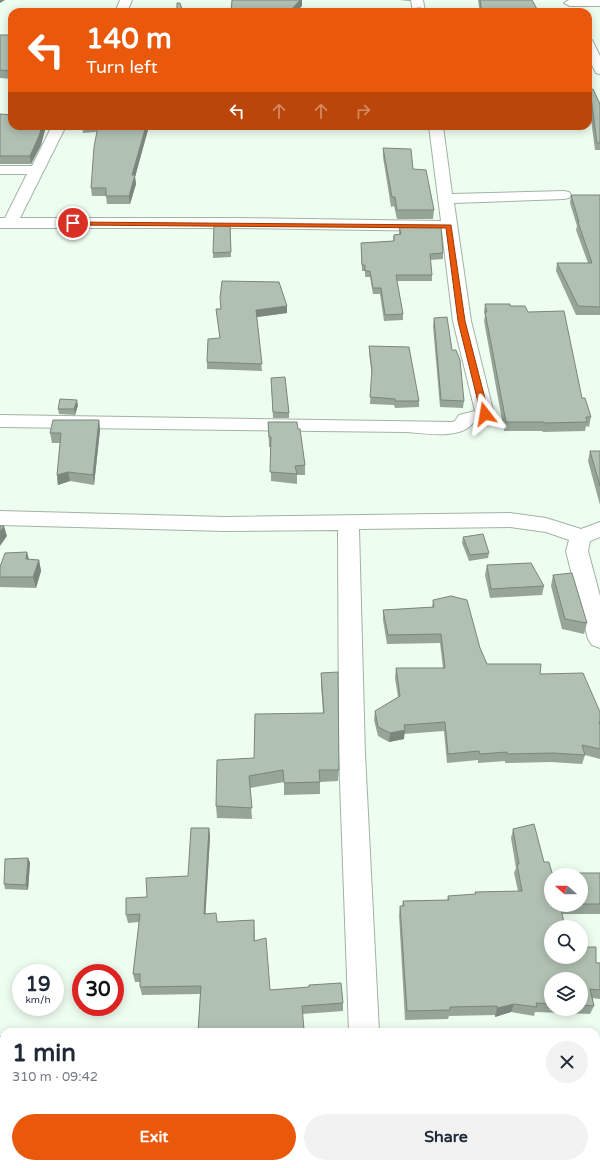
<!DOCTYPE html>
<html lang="en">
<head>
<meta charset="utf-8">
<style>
	:root { --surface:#fff; --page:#f2f2f3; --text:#1f2937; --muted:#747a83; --accent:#ea580c }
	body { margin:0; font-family:"Varela Round",sans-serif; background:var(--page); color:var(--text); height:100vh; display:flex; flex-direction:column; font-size:15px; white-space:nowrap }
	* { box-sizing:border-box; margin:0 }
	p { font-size:13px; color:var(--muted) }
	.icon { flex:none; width:22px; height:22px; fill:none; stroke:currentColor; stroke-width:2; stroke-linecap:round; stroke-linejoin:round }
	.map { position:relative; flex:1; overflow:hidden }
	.side { position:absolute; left:0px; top:1028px; width:600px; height:140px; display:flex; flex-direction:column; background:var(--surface); border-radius:12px 12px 0 0; box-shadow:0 2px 10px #0003 }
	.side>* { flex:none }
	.top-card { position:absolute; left:8px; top:8px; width:584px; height:122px; border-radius:12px; box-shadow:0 2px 10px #0003; background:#ea580c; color:#fff; overflow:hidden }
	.needle { width:26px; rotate:291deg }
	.fabs { position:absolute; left:544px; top:868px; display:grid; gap:8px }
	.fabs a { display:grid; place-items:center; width:44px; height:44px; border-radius:50%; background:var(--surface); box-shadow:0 2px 10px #0003; font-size:20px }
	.speed { position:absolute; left:12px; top:964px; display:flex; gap:8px; font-size:20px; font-weight:700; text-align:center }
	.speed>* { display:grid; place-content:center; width:52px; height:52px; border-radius:50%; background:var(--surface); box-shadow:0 2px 10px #0003; line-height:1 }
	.speed small { font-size:10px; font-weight:400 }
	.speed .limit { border:6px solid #d22; background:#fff; color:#111 }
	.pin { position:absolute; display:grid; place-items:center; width:34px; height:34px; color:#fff; margin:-17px; border:2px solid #fff; border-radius:50%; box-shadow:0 1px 4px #0007 }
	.me { position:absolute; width:44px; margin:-22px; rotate:346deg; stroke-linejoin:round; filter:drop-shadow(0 0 3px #0008) }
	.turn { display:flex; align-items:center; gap:14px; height:84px; padding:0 12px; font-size:18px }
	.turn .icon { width:52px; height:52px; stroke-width:2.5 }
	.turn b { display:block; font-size:28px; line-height:34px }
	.lanes { display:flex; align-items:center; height:38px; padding:0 12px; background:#0003; justify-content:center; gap:20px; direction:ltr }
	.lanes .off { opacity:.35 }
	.round { display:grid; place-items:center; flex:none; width:42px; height:42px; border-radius:21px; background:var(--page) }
	.head { display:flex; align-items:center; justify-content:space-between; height:68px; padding:0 12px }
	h1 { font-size:24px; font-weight:700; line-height:30px }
	.button { display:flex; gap:8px; margin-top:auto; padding:8px 12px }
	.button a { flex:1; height:46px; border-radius:24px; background:var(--accent); color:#fff; font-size:16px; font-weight:700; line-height:46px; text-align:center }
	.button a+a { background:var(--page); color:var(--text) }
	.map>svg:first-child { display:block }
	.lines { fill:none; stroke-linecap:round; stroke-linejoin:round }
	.minor-casing { stroke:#a3b2a4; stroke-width:2 }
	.minor { fill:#fff; fill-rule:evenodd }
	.wall { fill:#97a599; fill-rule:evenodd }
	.shaded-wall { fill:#7b867d }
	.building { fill:#b0c0b2; stroke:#7b867d }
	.route { fill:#ea580c; stroke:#983908 }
</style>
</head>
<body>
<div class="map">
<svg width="600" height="1168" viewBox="0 0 600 1168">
	<rect width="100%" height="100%" fill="#edfdef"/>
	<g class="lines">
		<defs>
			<path id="minor" d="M 120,0 L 132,0 L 127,12 L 115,12 Z
				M 411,0 L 423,0 L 425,12 L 413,12 Z
				M 569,0 L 600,0 L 600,6 L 570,6 L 564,3 Z
				M 588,39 L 592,40 L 600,56 L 600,74 L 596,73 L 588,57 Z
				M 52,126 L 66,126 L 20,218 L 230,218 L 441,221 L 429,126 L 443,126 L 452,194 L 564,191 L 569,192 L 571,195 L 569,198 L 564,199 L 454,203 L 471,321 L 494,414 L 492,418 L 473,423 C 461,440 424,433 405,432 L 0,427 L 0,415 L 452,422 L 455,421 L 459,415 L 475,411 L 453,321 L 442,231 L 230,228 L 0,228 L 0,218 L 5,218 L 27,174 L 0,174 L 0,166 L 32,166 Z
				M 0,511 L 226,517 L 510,513 L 546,518 L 581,529 L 600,522 L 600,537 L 590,541 L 588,551 L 600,596 L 600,648 L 592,645 L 588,639 L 566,551 L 569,540 L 546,532 L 510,527 L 359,529 L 365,754 L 379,1032 L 349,1032 L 339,754 L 338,530 L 226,531 L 0,525 Z
				M 0,1037 L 4,1037 L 4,1067 L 0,1067 Z
				M 133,1164 L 165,1164 L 165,1168 L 133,1168 Z
				M 353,1164 L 385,1164 L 385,1168 L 353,1168 Z"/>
		</defs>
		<!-- minor casing -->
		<use href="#minor" class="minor-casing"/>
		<!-- minor -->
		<use href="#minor" class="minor"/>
	</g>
	<!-- wall -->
	<path class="wall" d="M 399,0 L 410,0 L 410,1 Z
		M 478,0 L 532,0 L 537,9 L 537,12 L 480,12 Z
		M 0,35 L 12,35 L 12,79 L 0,78 Z
		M 590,90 L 600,104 L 600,150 L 595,150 L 588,97 Z
		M 0,114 L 12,126 L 46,126 L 41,145 L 31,164 L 0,164 Z
		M 82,126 L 151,126 L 149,126 L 135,177 L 136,184 L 130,204 L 107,204 L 106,196 L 92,196 L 91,188 L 97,132 L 83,133 Z
		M 383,148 L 413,169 L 434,210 L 433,219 L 397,219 L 394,206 L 391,207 L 383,157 Z
		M 571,195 L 600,195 L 600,315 L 576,315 L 556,271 L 557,263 L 588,263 L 576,230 L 577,226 L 570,203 Z
		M 230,225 L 231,257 L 213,258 L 213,253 Z
		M 399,226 L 443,253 L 443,259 L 430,260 L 432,275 L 432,281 L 397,281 L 403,314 L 403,320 L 384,321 L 380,294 L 373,294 L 370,277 L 365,277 L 365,271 L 362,271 L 361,243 L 393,241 L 394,235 L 399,234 Z
		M 485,304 L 510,306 L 528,312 L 582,398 L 591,417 L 589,427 L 586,426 L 585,431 L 543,432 L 542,431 L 504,431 L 484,321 L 485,315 L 484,312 Z
		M 287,306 L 287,313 L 257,317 L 262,371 L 207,369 L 207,362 L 220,339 L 216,309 Z
		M 434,318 L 452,350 L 464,401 L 463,408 L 440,407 L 433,326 Z
		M 369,346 L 419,401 L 419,407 L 395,408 L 394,405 L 370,404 L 372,376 L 369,353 Z
		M 271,378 L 289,413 L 289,418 L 273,418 Z
		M 78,405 L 75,415 L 59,414 L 58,409 Z
		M 99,420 L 100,430 L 94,485 L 70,481 L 58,485 L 57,475 L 60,443 L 52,443 L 50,433 Z
		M 268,422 L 298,429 L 305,465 L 305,475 L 297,475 L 297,484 L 271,481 L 271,447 L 269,447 Z
		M 590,451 L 600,451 L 600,505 L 588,461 Z
		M 463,537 L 489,553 L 488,558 L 469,561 L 462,543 Z
		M 29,560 L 39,560 L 41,571 L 36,588 L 0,587 L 0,567 Z
		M 487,565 L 544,586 L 542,595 L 490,598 L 485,575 Z
		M 553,575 L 587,623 L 584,634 L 562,629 L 551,586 Z
		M 433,600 L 480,648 L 487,664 L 540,674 L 600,712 L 600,759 L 585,755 L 582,764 L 551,762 L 505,763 L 505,761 L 478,763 L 478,760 L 447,763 L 444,731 L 404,734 L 404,739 L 389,742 L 378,736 L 374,720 L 375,711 L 398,697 L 395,678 L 396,668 L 443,668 L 440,643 L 387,644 L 383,620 L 383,610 L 432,607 Z
		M 321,673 L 339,770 L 338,781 L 320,782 L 320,794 L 284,795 L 284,782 L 250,788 L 252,819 L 217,818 L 216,806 L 254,758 L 323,713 L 321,685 Z
		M 209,828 L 210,837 L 205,914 L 217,922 L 254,920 L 255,940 L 270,990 L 343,1003 L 343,1011 L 302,1014 L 304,1032 L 198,1032 L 200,994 L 142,995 L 140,987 L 140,982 L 135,982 L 133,974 L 139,922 L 128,923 L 126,915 L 147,897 L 188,876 Z
		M 513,829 L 544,862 L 552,873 L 600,873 L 600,914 L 562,914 L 551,957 L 600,963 L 600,999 L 592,998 L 594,1006 L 590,1014 L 535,1012 L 534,1016 L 511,1012 L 495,1017 L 495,1015 L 449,1016 L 448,1019 L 405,1020 L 399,915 L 400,906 L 402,906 L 403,901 L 447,900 L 448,896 L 475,895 L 475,892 L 518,891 L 514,873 L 516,868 L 511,838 ZM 581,875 L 581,905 L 551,905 ZM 551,979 L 581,979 L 581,1009 L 551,1009 Z
		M 28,858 L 30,863 L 28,890 L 5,889 L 4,884 Z"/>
	<!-- shaded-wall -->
	<path class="shaded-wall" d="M 0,0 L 5,0 L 0,3 Z
		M 300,0 L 302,0 L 302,6 L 296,12 L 289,12 Z
		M 42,126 L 46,126 L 41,145 L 31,164 L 30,156 Z
		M 146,126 L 149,126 L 135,177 L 136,184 L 130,204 L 129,196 L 132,175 Z
		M 287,306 L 287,313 L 257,317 L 256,310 Z
		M 77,400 L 78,405 L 75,415 L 74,409 Z
		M 99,420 L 100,430 L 94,485 L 93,475 Z
		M 68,472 L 70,481 L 58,485 L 57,475 Z
		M 4,526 L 7,536 L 0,546 L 0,532 Z
		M 27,552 L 30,563 L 26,559 Z
		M 39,560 L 41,571 L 36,588 L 33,577 Z
		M 405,730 L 404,739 L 389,742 L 390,733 Z
		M 209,828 L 210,837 L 205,923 L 204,914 Z
		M 28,858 L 30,863 L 28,890 L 26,885 Z
		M 514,1004 L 511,1012 L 495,1017 L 497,1008 Z"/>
	<!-- building -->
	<path class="building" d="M 232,0 L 300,0 L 289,12 L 231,12 Z
		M 480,0 L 532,0 L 537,9 L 533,9 L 534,12 L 482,12 Z
		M 177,3 L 180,3 L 183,12 L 177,12 Z
		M 421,8 L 418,12 L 368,12 L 369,12 Z
		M 0,35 L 12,35 L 12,71 L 0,70 Z
		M 593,89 L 600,104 L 600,143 L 597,143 L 590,90 Z
		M 0,114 L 12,115 L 12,126 L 42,126 L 39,136 L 30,156 L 0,156 Z
		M 98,126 L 146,126 L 132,175 L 135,175 L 129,196 L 106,196 L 106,188 L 91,188 L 94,147 Z
		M 383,148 L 411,149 L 413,169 L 426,170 L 434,210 L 397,210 L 395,197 L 392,197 Z
		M 571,195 L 600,195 L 600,307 L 578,306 L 557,263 L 592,263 L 578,222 L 579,222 Z
		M 214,225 L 230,225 L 231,252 L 213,253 Z
		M 399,226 L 441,227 L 443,253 L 430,254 L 432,275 L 396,275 L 403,314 L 385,315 L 381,288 L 373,288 L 370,271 L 365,271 L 365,265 L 362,265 L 361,243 L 394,241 L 394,235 L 401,234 Z
		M 222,281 L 279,282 L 287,306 L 256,310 L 262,364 L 207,362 L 208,339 L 220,338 L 216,309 L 221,309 L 220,298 Z
		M 485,304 L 510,304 L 510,306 L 525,306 L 528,312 L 564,311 L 582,398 L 585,398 L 591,417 L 586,417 L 587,422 L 544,423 L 544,422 L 506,422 L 485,312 L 487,312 Z
		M 447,317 L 452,350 L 456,350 L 460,360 L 464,401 L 441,400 L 434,318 Z
		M 369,346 L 409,347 L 419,401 L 395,401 L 395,399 L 370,397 L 372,370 Z
		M 285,377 L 289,413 L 273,412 L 271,378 Z
		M 60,399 L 77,400 L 74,409 L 58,409 Z
		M 53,420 L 99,420 L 93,475 L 68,472 L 57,475 L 61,433 L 50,433 Z
		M 268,422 L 297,422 L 298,429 L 300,429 L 305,465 L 295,466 L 297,474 L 270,472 L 271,437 L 269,437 Z
		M 590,451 L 600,451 L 600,486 Z
		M 0,526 L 4,526 L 0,532 Z
		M 483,534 L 489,553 L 470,555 L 463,537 Z
		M 27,552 L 26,559 L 39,560 L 33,577 L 0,577 L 0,567 L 5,553 Z
		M 531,563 L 544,586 L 491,589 L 487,565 Z
		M 572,573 L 587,623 L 565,619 L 553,575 Z
		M 451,596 L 467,600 L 480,648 L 487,664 L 541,664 L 540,674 L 583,673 L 600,712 L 600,722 L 599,722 L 600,725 L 600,749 L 582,745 L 585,755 L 553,753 L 507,754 L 507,752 L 480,754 L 479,751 L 448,754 L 445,722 L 404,725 L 405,730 L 390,733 L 378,727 L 375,711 L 400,696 L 396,668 L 445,668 L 441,634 L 388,635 L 383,610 L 434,607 L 433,600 Z
		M 338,672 L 339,770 L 319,770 L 320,782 L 284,783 L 283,770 L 249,776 L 252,808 L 216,806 L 217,760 L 254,758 L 255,714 L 324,713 L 321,673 Z
		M 534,824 L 544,862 L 549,862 L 552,873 L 600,873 L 600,904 L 581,904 L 581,875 L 551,875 L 551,905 L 560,905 L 565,927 L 551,927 L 551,957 L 581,957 L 581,947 L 596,947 L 596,963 L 600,963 L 600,990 L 590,989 L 594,1006 L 581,1005 L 581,979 L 551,979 L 551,1004 L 536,1003 L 537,1007 L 514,1004 L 497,1008 L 497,1006 L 450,1007 L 450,1010 L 407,1011 L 400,906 L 404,906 L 403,901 L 449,900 L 448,896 L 476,894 L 475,892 L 522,891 L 517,864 L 519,864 L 513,829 Z
		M 191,828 L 209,828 L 204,914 L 216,913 L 217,922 L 254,920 L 254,941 L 266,938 L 270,990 L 309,987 L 309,985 L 341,983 L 343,1003 L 302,1006 L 304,1030 L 278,1032 L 198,1032 L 201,986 L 140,987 L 140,974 L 133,974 L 140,914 L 126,915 L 126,898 L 147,897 L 146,878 L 188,876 Z
		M 28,858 L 26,885 L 4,884 L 5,859 Z"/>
	<!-- route -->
	<path class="route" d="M 71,222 L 451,225 L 465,321 L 489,414 L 485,416 L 481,414 L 458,321 L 446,228 L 73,225 L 71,224 Z"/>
</svg>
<div class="fabs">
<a><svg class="needle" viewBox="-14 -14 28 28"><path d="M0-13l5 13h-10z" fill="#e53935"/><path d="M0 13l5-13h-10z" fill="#747a83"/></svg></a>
<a><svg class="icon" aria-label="search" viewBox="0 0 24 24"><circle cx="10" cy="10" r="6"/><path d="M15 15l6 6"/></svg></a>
<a><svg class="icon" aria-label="layers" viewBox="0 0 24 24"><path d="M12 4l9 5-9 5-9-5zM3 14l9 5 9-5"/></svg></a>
</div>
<div class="speed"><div>19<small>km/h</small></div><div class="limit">30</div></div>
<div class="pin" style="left:73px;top:223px;background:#d93025"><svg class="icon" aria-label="arrive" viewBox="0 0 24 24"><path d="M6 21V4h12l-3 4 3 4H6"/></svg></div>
<svg class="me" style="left:485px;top:414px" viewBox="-20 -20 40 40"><path d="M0-17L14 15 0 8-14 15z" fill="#ea580c" stroke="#fff" stroke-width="4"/></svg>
<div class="top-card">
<div class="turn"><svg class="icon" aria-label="left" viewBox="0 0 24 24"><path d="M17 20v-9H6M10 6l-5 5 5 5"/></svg><div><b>140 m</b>Turn left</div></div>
<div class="lanes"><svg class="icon" aria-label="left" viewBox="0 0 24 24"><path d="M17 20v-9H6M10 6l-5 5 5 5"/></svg><svg class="icon off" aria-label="ahead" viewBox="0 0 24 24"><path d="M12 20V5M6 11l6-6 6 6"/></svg><svg class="icon off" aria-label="ahead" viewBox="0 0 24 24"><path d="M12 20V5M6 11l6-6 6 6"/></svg><svg class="icon off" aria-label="right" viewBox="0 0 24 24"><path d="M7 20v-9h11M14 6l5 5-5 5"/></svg></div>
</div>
<section class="side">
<div class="head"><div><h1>1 min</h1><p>310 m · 09:42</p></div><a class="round"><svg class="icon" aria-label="close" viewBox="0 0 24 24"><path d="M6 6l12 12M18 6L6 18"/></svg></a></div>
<div class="button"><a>Exit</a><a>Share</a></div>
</section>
</div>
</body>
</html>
